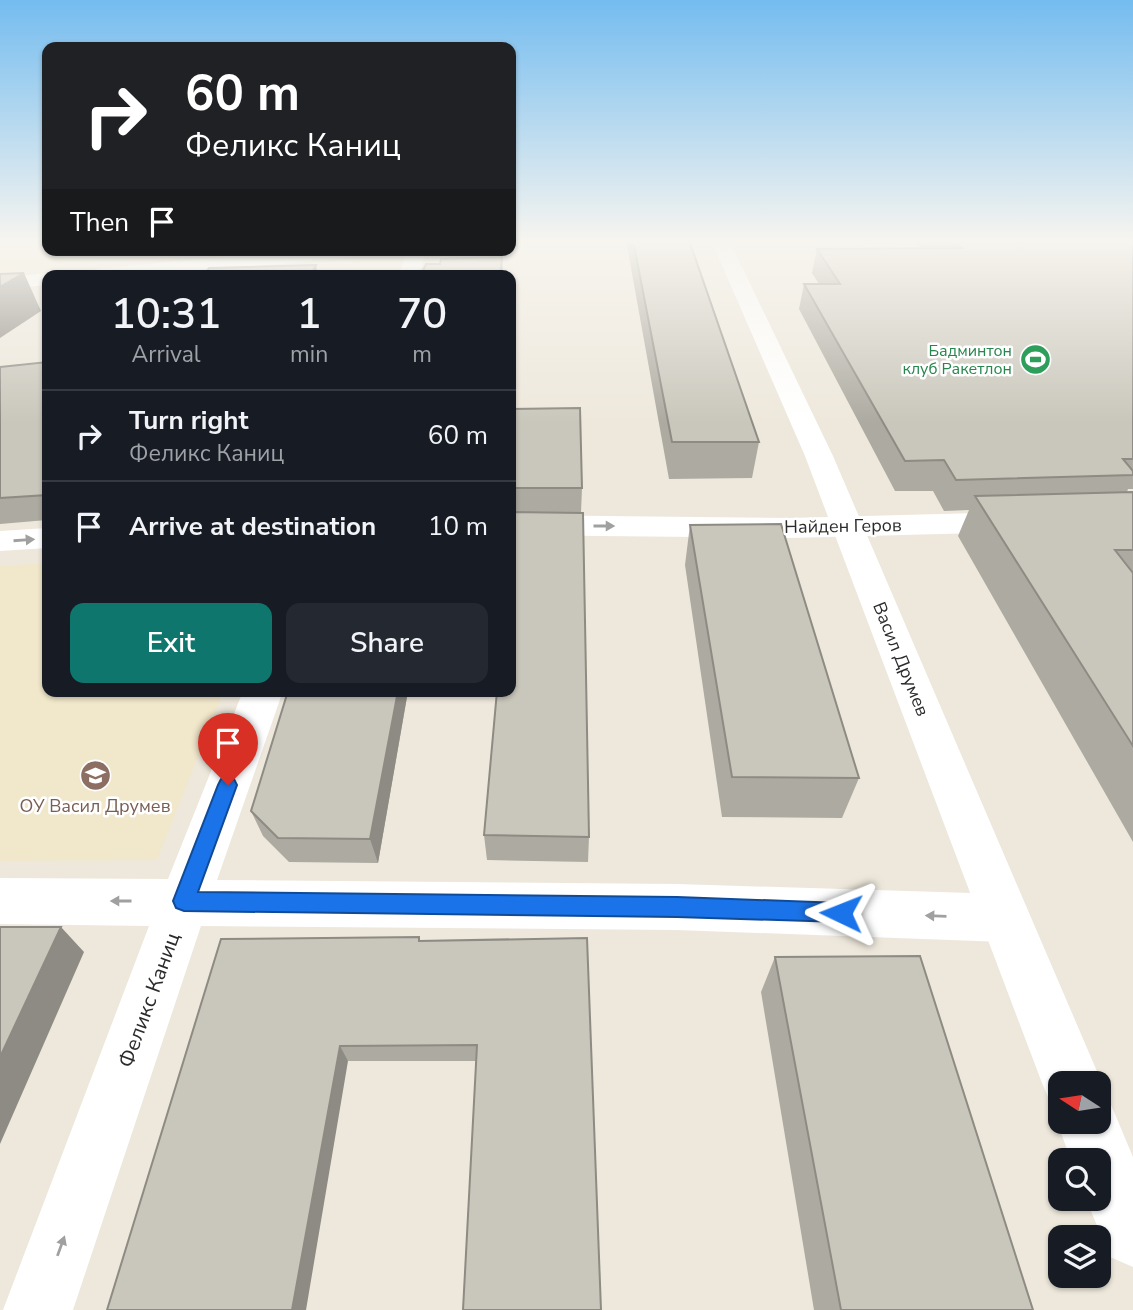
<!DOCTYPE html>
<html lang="en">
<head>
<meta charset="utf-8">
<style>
	:root { --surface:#171b24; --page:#242831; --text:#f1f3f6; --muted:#9ea1a6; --line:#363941; --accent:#0f766e }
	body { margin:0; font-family:"Nunito Sans",sans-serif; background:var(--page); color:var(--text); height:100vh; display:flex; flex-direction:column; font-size:26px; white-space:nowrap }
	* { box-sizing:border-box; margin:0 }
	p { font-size:23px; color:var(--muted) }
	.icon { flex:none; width:38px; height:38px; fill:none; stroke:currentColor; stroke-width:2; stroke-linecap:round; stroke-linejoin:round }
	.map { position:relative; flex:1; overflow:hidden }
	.side { position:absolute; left:42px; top:270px; width:474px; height:427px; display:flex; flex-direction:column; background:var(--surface); border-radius:14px; box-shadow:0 2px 5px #0004 }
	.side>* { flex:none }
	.banner { position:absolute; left:42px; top:42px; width:474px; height:214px; border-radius:14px; box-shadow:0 2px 5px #0004; background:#202124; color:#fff; overflow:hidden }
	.needle { width:46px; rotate:282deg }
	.tools { position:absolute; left:1048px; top:1071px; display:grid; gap:14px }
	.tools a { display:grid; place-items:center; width:63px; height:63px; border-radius:14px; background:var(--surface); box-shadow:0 2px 5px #0004; font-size:35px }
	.pin { position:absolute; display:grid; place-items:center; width:60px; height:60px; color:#fff; margin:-72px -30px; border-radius:50% 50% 50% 0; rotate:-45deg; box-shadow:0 0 7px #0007 }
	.pin .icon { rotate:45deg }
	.me { position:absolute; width:77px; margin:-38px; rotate:272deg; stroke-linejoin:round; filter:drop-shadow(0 0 5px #0008) }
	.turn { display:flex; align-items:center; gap:24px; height:147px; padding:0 28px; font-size:32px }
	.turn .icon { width:91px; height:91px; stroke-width:2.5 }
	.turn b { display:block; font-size:49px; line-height:60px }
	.then { display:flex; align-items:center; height:66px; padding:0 28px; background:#0003; gap:14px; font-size:26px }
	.eta { display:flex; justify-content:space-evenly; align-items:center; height:119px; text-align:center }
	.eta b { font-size:42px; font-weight:600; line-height:49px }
	.action { display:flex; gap:14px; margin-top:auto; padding:14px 28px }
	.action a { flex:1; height:80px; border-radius:14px; background:var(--accent); color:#fff; font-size:28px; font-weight:600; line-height:80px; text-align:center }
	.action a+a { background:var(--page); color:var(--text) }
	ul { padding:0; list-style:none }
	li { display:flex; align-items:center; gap:21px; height:91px; padding:0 28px; border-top:2px solid var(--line) }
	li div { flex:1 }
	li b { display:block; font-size:26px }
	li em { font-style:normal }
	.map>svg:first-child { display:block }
	.education { fill:#f1e7cb }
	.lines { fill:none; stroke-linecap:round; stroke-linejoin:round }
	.minor { fill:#fff; fill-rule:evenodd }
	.tertiary { fill:#fff; fill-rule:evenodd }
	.wall { fill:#adaaa1 }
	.shaded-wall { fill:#8d8b83 }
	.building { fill:#c9c6bb; stroke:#8d8b83; stroke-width:2 }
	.oneway { fill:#a0a0a0 }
	.route { fill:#1a73e8; stroke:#114b97; stroke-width:2 }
	.labels { text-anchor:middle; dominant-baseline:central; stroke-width:5; stroke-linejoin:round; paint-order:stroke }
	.far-leisure-label { font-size:16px; fill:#27864d; stroke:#fff; text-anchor:end }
	.street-label { font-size:18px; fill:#2b2b2b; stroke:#fff }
	.education-label { font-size:18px; fill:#785e54; stroke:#fff }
	.near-street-label { font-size:21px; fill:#2b2b2b; stroke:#fff }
</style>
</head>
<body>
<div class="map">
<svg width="1133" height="1310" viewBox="0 0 1133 1310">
	<rect width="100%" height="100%" fill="#eee8dc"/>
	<!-- education -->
	<path class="education" d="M 0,240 L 47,240 L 47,250 L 236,250 L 0,272 Z
		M 47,563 L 47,691 L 224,691 L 157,860 L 0,861 L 0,566 Z"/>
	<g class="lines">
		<!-- minor -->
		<path class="minor" d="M 297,250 L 370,250 L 361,256 L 162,275 L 86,275 L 96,269 Z
			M 407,250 L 426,250 L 419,275 L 399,275 Z
			M 47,273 L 54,275 L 47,275 L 47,285 L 0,290 L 0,278 Z
			M 1016,512 L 1027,515 L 1032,522 L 1027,529 L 1016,532 L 789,538 L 511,535 L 511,515 L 789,518 Z
			M 47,528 L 47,548 L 0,551 L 0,531 Z
			M 243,691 L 283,691 L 217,880 L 677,884 L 1004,894 L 1022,901 L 1030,918 L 1022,935 L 1004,942 L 677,930 L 201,926 L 73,1310 L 3,1310 L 149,926 L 0,924 L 0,878 L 168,879 Z"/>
		<!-- tertiary -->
		<path class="tertiary" d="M 711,240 L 729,240 L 833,456 L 1102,1083 L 1099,1089 L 1099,1083 L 1060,1083 L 1060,1108 L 1051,1104 L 1042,1083 L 805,456 Z
			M 1099,1097 L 1109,1100 L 1133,1157 L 1133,1267 L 1110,1257 L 1086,1199 L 1099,1199 L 1099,1160 L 1071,1160 L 1057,1122 L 1060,1112 L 1060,1122 L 1099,1122 Z"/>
	</g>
	<!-- wall -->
	<path class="wall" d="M 626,240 L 689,240 L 759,442 L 752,478 L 669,479 Z
		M 911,240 L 1133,240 L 1133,489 L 1128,489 L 1127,492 L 1133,492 L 1133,842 L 958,536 L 969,510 L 944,511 L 933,491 L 895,491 L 799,309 L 804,284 L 819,284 L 812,273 L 817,249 L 922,248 Z
		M 47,362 L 47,520 L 0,524 L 0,367 Z
		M 511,409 L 582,488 L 581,513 L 511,512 Z
		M 690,525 L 859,778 L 842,818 L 722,817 L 685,565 Z
		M 288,691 L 408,691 L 378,863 L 289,862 L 263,836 L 251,811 Z
		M 484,835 L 589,837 L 588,862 L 487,860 Z
		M 587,938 L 477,1061 L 348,1061 L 221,939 L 421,941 Z
		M 775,957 L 1033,1310 L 814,1310 L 761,992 Z"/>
	<!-- shaded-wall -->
	<path class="shaded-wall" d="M 502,257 L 503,275 L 500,275 Z
		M 316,265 L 318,275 L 311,275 Z
		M 24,273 L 41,311 L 0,338 L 0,287 Z
		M 398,691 L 408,691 L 378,863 L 370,839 Z
		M 61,927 L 84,952 L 0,1144 L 0,1057 Z
		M 340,1046 L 348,1061 L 306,1310 L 292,1310 Z"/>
	<!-- building -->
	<path class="building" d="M 633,240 L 689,240 L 759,442 L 672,442 Z
		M 950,240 L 1133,240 L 1133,459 L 1123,459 L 1133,471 L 1133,475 L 956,480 L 944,460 L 905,461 L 804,284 L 840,284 L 817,249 L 962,248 Z
		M 502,257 L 500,275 L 421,275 L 426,264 L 440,264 L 441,259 Z
		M 316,265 L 311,275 L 204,275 L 209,268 Z
		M 24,273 L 0,287 L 0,274 Z
		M 47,362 L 47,495 L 0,498 L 0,367 Z
		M 580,408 L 582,488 L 511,488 L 511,409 Z
		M 1133,492 L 1133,550 L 1115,550 L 1133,573 L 1133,746 L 975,496 Z
		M 511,512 L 583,513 L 589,837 L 484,835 L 497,691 L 511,691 Z
		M 781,524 L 859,778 L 732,777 L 690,525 Z
		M 288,691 L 398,691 L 370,839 L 278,838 L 251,811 Z
		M 0,927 L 61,927 L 0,1057 Z
		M 419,937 L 419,941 L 587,938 L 601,1310 L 463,1310 L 477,1045 L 340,1046 L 292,1310 L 107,1310 L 221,939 Z
		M 920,956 L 1033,1310 L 841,1310 L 775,957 Z"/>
	<!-- one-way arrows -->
	<defs><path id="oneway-solid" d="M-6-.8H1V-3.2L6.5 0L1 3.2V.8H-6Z" transform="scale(1.75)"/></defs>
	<g class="oneway">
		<use href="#oneway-solid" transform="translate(604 526)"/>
		<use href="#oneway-solid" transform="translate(24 540) rotate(-4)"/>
		<use href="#oneway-solid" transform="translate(121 901) rotate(-180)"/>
		<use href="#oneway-solid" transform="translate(936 916) rotate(-178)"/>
		<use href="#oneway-solid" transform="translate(61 1246) rotate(-70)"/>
	</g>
	<!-- sky -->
	<linearGradient id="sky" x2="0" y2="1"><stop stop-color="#74bcef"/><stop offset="0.57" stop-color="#f7f5ef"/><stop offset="1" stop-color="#f7f5ef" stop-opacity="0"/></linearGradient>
	<rect width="1133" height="423" fill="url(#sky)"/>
	<!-- route -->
	<path class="route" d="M 228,777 L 234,779 L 237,785 L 198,892 L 677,897 L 841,903 L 848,906 L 851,913 L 848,920 L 841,922 L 677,917 L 184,911 L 176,908 L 173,901 L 218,785 L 221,779 Z"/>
	<!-- icons -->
	<defs>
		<symbol id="stadium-disc" viewBox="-11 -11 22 22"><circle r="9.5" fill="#2e9e5b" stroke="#fff"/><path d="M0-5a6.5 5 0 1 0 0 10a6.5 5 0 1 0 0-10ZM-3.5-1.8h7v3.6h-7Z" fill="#fff"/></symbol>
		<symbol id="school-disc" viewBox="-11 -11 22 22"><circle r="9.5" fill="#8d6e63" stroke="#fff"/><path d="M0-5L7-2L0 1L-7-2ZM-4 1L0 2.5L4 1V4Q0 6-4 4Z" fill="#fff"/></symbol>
	</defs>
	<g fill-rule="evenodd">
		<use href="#stadium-disc" x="1018" y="342" width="35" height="35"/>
		<use href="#school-disc" x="78" y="758" width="35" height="35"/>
	</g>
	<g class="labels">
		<!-- far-leisure labels -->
		<g class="far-leisure-label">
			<text x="1012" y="351">Бадминтон<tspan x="1012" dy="18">клуб Ракетлон</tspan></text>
		</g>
		<!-- street labels -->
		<g class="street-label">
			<text transform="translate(843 526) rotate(-1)">Найден Геров</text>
			<text transform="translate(901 659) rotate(68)">Васил Друмев</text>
		</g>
		<!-- education labels -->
		<g class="education-label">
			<text x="95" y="806">ОУ Васил Друмев</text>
		</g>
		<!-- near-street labels -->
		<g class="near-street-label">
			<text transform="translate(149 1000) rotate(-70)">Феликс Каниц</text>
		</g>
	</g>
</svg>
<div class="tools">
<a><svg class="needle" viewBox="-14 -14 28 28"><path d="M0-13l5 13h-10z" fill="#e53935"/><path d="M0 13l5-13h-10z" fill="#9ea1a6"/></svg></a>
<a><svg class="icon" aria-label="search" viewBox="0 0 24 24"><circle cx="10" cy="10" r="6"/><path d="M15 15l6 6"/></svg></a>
<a><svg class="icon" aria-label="layers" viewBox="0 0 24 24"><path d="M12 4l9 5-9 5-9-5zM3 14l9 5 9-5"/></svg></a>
</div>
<div class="pin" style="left:228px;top:785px;background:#d93025"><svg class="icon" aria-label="arrive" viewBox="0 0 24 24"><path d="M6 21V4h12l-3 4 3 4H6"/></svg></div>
<svg class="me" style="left:841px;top:913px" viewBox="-20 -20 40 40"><path d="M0-17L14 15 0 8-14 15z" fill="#1a73e8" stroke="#fff" stroke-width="4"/></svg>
<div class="banner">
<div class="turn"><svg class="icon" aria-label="right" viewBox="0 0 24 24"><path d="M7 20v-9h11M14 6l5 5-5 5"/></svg><div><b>60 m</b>Феликс Каниц</div></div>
<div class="then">Then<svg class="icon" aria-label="arrive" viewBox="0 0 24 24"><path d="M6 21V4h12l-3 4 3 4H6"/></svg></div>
</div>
<section class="side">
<div class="eta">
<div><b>10:31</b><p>Arrival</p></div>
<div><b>1</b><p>min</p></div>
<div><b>70</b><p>m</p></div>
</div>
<ul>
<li><svg class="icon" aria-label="right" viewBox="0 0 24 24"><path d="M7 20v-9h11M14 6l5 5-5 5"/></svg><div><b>Turn right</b><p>Феликс Каниц</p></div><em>60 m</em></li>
<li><svg class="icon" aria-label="arrive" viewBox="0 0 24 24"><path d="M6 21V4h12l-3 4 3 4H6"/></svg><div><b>Arrive at destination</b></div><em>10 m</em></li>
</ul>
<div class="action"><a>Exit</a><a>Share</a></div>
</section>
</div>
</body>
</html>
